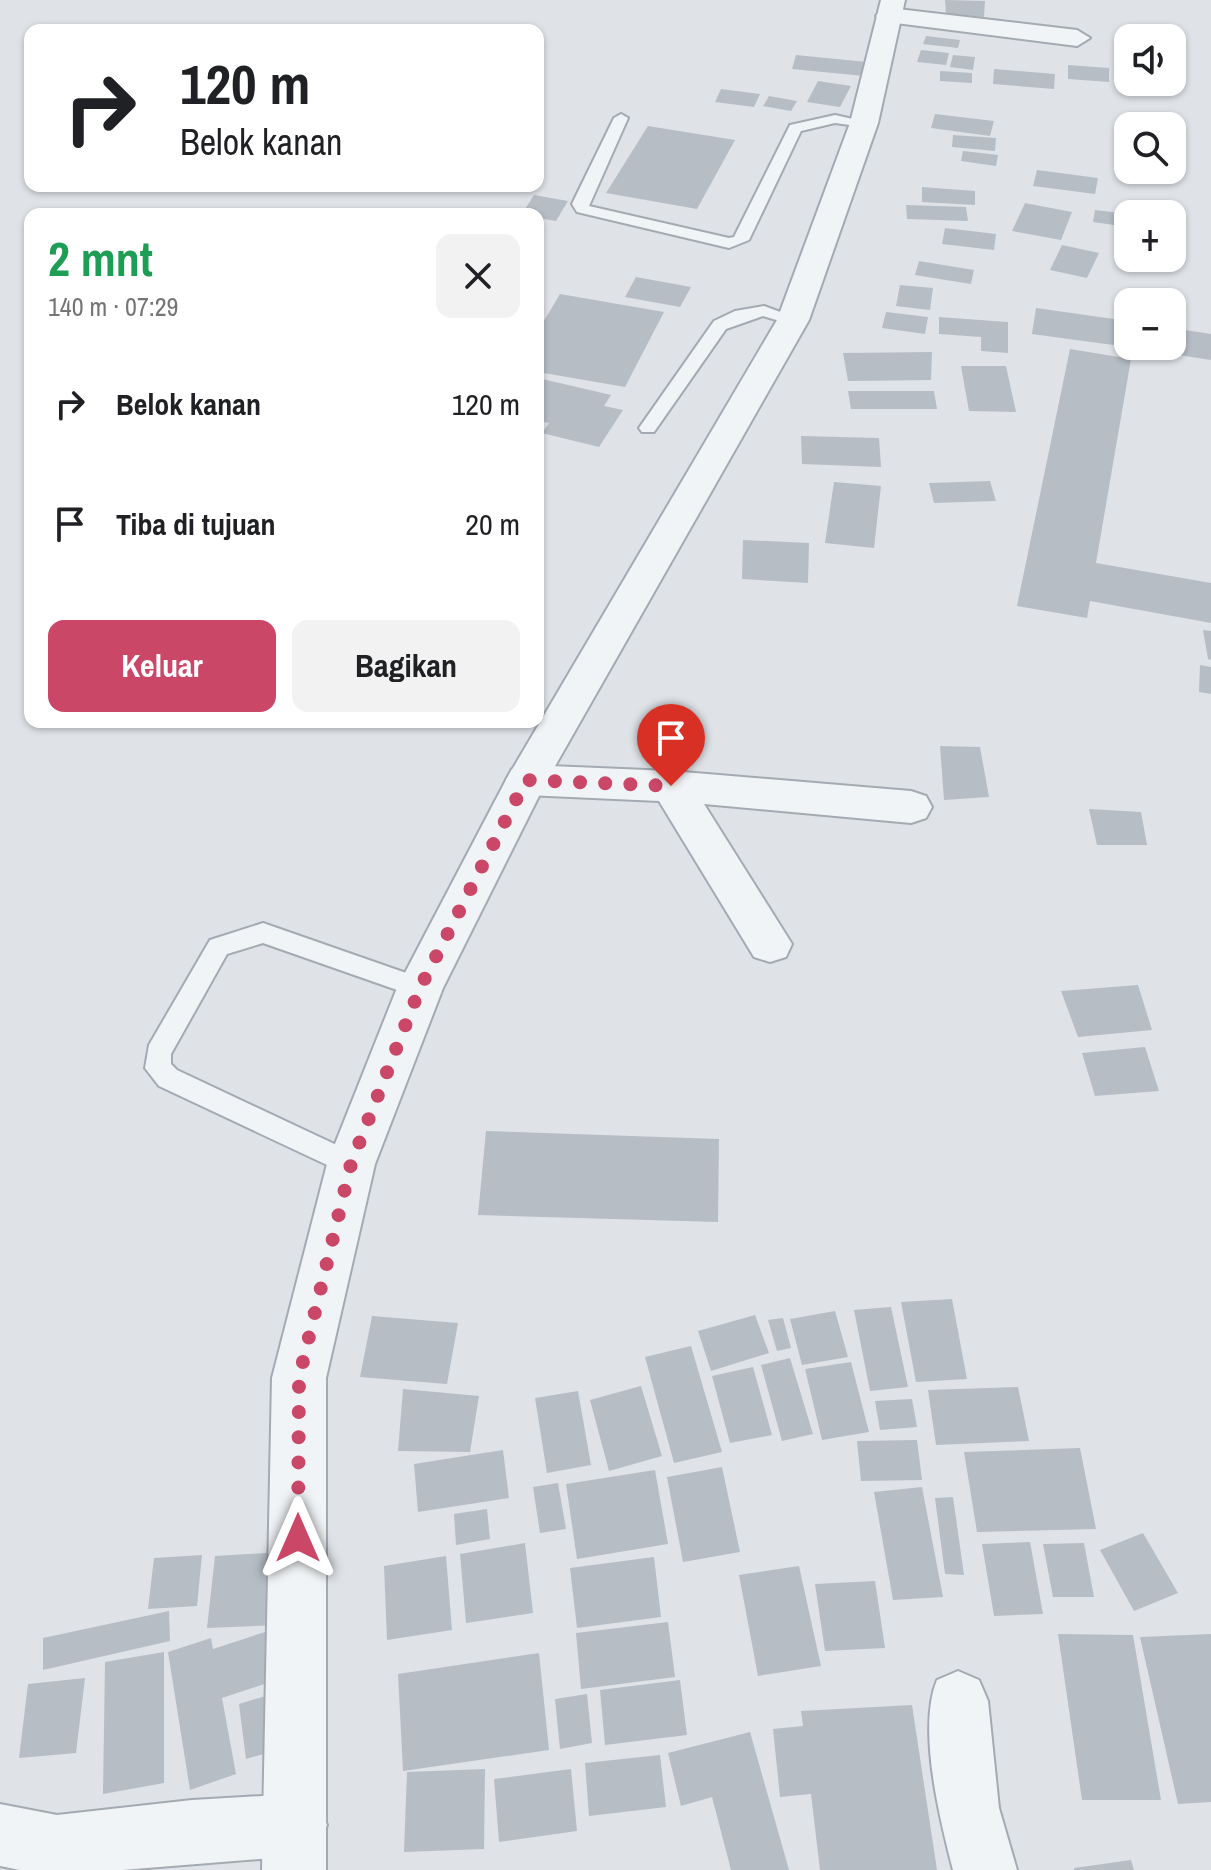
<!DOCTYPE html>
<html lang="id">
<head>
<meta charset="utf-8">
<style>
	:root { --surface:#fff; --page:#f2f2f2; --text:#202124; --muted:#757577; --accent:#ca4767 }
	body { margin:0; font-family:"Archivo Narrow",sans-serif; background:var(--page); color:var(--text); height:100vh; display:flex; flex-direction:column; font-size:30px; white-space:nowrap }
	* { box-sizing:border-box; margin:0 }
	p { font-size:26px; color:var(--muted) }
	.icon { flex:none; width:44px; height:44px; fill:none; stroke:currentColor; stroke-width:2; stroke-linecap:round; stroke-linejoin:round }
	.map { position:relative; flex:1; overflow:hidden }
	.side { position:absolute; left:24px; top:208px; width:520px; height:520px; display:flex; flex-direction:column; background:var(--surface); border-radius:16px; box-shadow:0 2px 6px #0004 }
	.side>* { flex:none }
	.hud { position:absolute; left:24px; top:24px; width:520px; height:168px; border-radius:16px; box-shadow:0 2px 6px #0004; background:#fff; color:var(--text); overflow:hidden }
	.controls { position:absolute; left:1114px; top:24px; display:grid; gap:16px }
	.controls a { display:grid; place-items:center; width:72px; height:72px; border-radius:16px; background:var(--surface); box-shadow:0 2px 6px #0004; font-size:40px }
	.pin { position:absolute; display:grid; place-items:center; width:68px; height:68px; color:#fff; margin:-82px -34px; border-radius:50% 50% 50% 0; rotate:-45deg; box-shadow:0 0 8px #0007 }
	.pin .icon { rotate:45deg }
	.me { position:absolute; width:88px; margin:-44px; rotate:0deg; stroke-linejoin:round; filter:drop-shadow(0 0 6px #0008) }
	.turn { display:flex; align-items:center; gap:28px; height:168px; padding:0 24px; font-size:36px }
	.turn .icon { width:104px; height:104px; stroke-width:2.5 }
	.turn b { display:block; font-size:56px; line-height:68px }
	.round { display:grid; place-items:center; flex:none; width:84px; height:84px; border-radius:16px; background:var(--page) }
	.summary { display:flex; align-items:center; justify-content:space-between; height:136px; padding:0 24px }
	h1 { font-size:48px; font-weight:700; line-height:60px; color:#1e9e55 }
	.cta { display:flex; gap:16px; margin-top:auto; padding:16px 24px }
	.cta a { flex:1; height:92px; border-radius:16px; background:var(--accent); color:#fff; font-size:32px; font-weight:700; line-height:92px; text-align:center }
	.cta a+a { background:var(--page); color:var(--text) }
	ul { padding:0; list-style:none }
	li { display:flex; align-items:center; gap:24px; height:120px; padding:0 24px }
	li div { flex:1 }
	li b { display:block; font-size:30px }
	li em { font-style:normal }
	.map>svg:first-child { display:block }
	.building { fill:#b6bdc4 }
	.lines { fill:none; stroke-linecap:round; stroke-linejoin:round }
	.service-casing { stroke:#a4aab2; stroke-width:4 }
	.minor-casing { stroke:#a4aab2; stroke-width:4 }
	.tertiary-casing { stroke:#a4aab2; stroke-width:4 }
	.service { fill:#f1f4f6; fill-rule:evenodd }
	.minor { fill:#f1f4f6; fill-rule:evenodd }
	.tertiary { fill:#f1f4f6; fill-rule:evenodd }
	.route { stroke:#ca4767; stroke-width:14; stroke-dasharray:0 25.2 }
</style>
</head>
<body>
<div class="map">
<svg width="1211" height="1870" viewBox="0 0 1211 1870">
	<rect width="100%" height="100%" fill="#dfe3e8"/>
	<!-- building -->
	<path class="building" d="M 945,0 L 985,1 L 984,17 L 946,14 Z
		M 926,36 L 960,40 L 958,48 L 923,44 Z
		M 921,50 L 949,53 L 946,65 L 917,62 Z
		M 796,55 L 867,62 L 864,76 L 792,69 Z
		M 953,55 L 975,57 L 973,70 L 950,67 Z
		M 1068,65 L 1109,68 L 1109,82 L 1068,79 Z
		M 994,69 L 1055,74 L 1054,89 L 993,84 Z
		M 940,71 L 972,73 L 972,83 L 940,81 Z
		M 818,81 L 851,86 L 840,107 L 807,102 Z
		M 721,89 L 760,94 L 754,107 L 715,102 Z
		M 769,96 L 797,101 L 791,111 L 763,106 Z
		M 935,114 L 994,121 L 990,136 L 931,128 Z
		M 648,126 L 735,140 L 697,209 L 606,193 Z
		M 953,135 L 996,138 L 995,151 L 952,147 Z
		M 963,151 L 998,155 L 996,166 L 961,161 Z
		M 1037,170 L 1098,178 L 1095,194 L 1033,186 Z
		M 922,187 L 975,191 L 975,205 L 922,202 Z
		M 534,195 L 568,201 L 556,221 L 538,218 L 538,214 L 522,214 Z
		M 1025,203 L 1072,212 L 1061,240 L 1012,231 Z
		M 906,205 L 966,207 L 968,221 L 907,219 Z
		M 1095,210 L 1128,214 L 1128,227 L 1093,222 Z
		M 945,228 L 996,234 L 994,250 L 942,244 Z
		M 1062,245 L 1099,253 L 1087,278 L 1050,270 Z
		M 919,261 L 974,270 L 971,284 L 915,275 Z
		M 636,277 L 691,287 L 680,307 L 625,297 Z
		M 900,285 L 933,288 L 930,310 L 896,306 Z
		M 560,294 L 664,312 L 625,387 L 538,372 L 538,331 Z
		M 1036,308 L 1128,321 L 1128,347 L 1032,334 Z
		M 886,312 L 928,317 L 925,334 L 882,328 Z
		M 939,317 L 1008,322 L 1008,353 L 981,351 L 981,337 L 939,334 Z
		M 1172,328 L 1211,334 L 1211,360 L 1153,351 L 1153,346 L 1172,346 Z
		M 1070,349 L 1131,359 L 1096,563 L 1211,583 L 1211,623 L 1090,601 L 1087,618 L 1017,606 Z
		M 932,352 L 931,380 L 848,381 L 843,353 Z
		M 961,366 L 1006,366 L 1016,412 L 969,411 Z
		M 538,378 L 611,395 L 604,406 L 623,410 L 599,447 L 542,433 L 549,423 L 538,421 Z
		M 848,391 L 934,391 L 937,409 L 851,409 Z
		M 801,436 L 879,438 L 881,467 L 802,464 Z
		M 990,481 L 996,501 L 934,503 L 929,483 Z
		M 834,482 L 881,486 L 874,548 L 825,543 Z
		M 743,540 L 809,543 L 808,583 L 742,579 Z
		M 1203,630 L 1211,631 L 1211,660 L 1208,659 Z
		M 1200,665 L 1211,667 L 1211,694 L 1199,692 Z
		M 940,746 L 980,747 L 989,797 L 944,800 Z
		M 1089,809 L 1141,812 L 1147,845 L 1097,845 Z
		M 1138,985 L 1152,1030 L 1078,1037 L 1061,991 Z
		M 1145,1047 L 1159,1091 L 1095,1096 L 1082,1053 Z
		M 486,1131 L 719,1139 L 718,1222 L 478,1215 Z
		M 952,1299 L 967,1379 L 916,1382 L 901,1302 Z
		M 891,1307 L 908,1387 L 870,1391 L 854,1310 Z
		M 835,1311 L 848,1357 L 802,1365 L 790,1319 Z
		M 755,1315 L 769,1353 L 711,1371 L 698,1331 Z
		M 372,1316 L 458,1323 L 447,1384 L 360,1377 Z
		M 783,1318 L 791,1348 L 777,1351 L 768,1320 Z
		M 691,1346 L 722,1452 L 674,1463 L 645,1357 Z
		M 790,1358 L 813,1434 L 782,1441 L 761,1365 Z
		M 851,1362 L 869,1432 L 822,1440 L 805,1369 Z
		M 753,1367 L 772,1435 L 730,1443 L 712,1376 Z
		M 641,1386 L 662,1456 L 609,1471 L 590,1400 Z
		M 1018,1387 L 1029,1441 L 936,1445 L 928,1390 Z
		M 403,1389 L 479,1396 L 470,1452 L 398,1451 Z
		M 578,1391 L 591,1465 L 547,1473 L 535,1398 Z
		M 912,1399 L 917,1427 L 880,1430 L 875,1401 Z
		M 917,1440 L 922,1480 L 861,1481 L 857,1441 Z
		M 1080,1448 L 1096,1529 L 977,1532 L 964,1452 Z
		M 503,1450 L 509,1498 L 418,1512 L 414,1464 Z
		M 722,1467 L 740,1552 L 683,1562 L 667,1477 Z
		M 655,1470 L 668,1544 L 577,1559 L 566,1484 Z
		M 558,1483 L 566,1529 L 540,1533 L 533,1487 Z
		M 922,1487 L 943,1597 L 893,1600 L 874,1492 Z
		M 953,1497 L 964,1575 L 945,1574 L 935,1498 Z
		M 487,1509 L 490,1539 L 456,1545 L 454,1514 Z
		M 1143,1533 L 1178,1593 L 1134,1611 L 1100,1550 Z
		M 1030,1542 L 1043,1614 L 994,1616 L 982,1544 Z
		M 525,1543 L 533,1613 L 466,1623 L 460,1554 Z
		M 1084,1543 L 1094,1597 L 1053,1597 L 1043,1544 Z
		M 283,1552 L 277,1625 L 207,1628 L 215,1556 Z
		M 202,1555 L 197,1606 L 148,1609 L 154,1558 Z
		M 446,1556 L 452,1630 L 387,1640 L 384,1566 Z
		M 654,1557 L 661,1617 L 577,1628 L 570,1568 Z
		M 799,1566 L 821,1666 L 758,1676 L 739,1575 Z
		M 875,1581 L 885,1648 L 825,1651 L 815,1584 Z
		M 169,1611 L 170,1641 L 43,1670 L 43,1638 Z
		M 668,1622 L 675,1677 L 581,1689 L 576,1633 Z
		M 274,1629 L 283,1678 L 222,1698 L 236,1774 L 190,1790 L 168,1652 L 211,1638 L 213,1649 Z
		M 1058,1634 L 1133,1635 L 1161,1800 L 1082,1800 Z
		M 1211,1634 L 1211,1802 L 1178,1804 L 1140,1637 Z
		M 164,1652 L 164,1783 L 103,1794 L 105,1662 Z
		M 539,1653 L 549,1750 L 403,1771 L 398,1674 Z
		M 85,1678 L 76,1753 L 19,1758 L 28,1684 Z
		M 680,1680 L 687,1735 L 605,1745 L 600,1690 Z
		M 282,1691 L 290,1746 L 246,1759 L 239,1704 Z
		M 587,1694 L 592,1743 L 560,1749 L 555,1699 Z
		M 912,1705 L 937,1870 L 820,1870 L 811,1794 L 780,1797 L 773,1729 L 803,1726 L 801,1711 Z
		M 750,1732 L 789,1870 L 731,1870 L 712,1797 L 681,1806 L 668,1753 Z
		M 660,1755 L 666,1807 L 589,1816 L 585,1763 Z
		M 485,1769 L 484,1849 L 404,1852 L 407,1772 Z
		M 571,1769 L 577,1831 L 499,1842 L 494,1779 Z
		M 1131,1860 L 1134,1870 L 1074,1870 L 1074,1868 Z"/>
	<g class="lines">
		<defs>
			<path id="service" d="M 621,114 L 628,118 L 589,206 L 729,238 L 734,237 L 790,125 L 835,115 L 871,123 L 864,127 L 835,123 L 801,131 L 749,240 L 729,248 L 577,212 L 572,204 L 614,118 Z
				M 764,306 L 802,320 L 793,325 L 763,316 L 726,329 L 654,432 L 642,432 L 639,428 L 714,321 L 735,311 Z
				M 263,923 L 429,981 L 432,988 L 429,995 L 420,998 L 263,943 L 227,954 L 171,1054 L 171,1064 L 177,1070 L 360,1156 L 364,1164 L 360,1172 L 351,1176 L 342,1172 L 159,1086 L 145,1068 L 149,1045 L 210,940 Z"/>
			<path id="minor" d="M 889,8 L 1077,30 L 1090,38 L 1077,46 L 880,21 L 876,16 L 880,11 Z
				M 526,765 L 671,771 L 911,791 L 926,796 L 932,807 L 926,818 L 911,823 L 704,804 L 792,944 L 786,957 L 770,962 L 754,957 L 659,801 L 526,795 L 512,791 L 506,780 L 512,769 Z
				M 958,1671 L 979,1680 L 988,1701 L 999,1808 L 1017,1870 L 953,1870 C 940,1820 917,1728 937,1680 Z
				M 296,1794 L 318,1803 L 327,1825 L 318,1847 L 296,1856 L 122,1870 L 20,1870 L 0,1866 L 0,1804 L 57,1815 L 192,1800 Z"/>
			<path id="tertiary" d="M 881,0 L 905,0 L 878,123 L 809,320 L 546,782 L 443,988 L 375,1164 L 326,1378 L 326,1870 L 262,1870 L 272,1378 L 327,1164 L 397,988 L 506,780 L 777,320 L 850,123 Z"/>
		</defs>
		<!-- service casing -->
		<use href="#service" class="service-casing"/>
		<!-- minor casing -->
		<use href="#minor" class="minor-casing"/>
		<!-- tertiary casing -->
		<use href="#tertiary" class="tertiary-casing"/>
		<!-- service -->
		<use href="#service" class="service"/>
		<!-- minor -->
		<use href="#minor" class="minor"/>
		<!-- tertiary -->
		<use href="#tertiary" class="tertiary"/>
	</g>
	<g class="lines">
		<!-- route -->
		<path class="route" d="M 298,1538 L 299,1378 L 351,1164 L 420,988 L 526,780 L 671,786"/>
	</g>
</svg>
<div class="controls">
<a><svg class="icon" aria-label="sound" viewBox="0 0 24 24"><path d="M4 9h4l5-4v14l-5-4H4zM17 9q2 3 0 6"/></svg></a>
<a><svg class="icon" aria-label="search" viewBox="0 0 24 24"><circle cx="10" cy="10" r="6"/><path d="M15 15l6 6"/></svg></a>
<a>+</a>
<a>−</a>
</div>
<div class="pin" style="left:671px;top:786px;background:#d93025"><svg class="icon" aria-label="arrive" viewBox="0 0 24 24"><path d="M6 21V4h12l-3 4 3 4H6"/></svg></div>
<svg class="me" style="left:298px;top:1538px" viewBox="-20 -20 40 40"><path d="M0-17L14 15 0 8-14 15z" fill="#ca4767" stroke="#fff" stroke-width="4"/></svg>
<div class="hud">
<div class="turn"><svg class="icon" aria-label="right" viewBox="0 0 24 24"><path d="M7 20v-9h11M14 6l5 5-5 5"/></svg><div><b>120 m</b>Belok kanan</div></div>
</div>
<section class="side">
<div class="summary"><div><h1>2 mnt</h1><p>140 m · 07:29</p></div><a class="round"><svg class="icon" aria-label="close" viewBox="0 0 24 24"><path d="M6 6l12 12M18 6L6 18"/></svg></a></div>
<ul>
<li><svg class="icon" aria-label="right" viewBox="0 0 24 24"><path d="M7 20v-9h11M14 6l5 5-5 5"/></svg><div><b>Belok kanan</b></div><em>120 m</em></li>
<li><svg class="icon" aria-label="arrive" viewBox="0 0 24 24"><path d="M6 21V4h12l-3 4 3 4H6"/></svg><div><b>Tiba di tujuan</b></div><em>20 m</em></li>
</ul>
<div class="cta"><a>Keluar</a><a>Bagikan</a></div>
</section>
</div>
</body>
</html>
